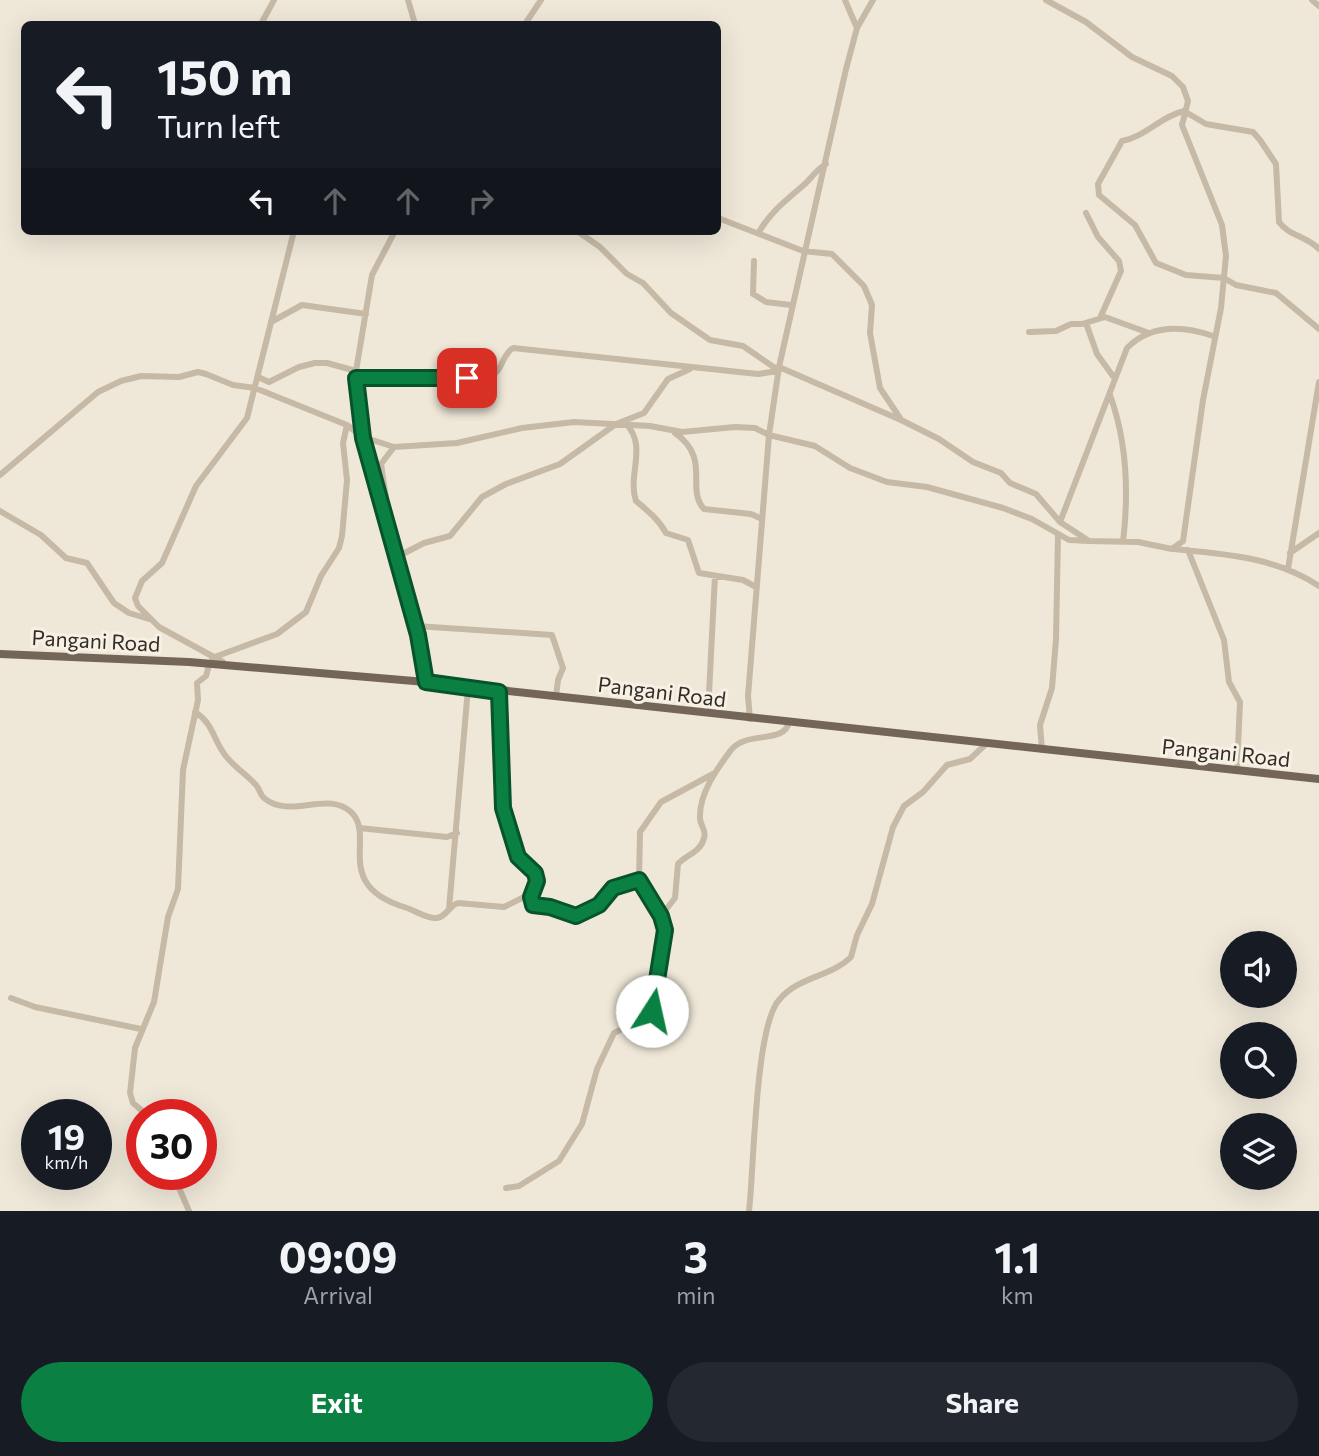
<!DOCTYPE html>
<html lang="en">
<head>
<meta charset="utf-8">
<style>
	:root { --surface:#171b24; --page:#242831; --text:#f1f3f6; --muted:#9ea1a6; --accent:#0b8043 }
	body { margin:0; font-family:Commissioner,sans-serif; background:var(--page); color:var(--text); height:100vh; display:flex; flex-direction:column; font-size:26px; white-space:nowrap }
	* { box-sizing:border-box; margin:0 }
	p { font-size:23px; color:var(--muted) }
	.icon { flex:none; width:38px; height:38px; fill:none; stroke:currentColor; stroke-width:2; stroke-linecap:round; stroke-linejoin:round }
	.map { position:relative; height:1211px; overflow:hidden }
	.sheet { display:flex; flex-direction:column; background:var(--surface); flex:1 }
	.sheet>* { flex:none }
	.hud { position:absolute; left:21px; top:21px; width:700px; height:214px; border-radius:10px; box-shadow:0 7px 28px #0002; background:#171b24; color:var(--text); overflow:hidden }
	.buttons { position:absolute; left:1220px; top:931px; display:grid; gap:14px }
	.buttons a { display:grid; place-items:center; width:77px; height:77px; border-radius:50%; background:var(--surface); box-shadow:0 7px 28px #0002; font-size:35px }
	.speed { position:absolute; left:21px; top:1099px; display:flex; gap:14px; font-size:35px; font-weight:700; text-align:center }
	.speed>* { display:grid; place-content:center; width:91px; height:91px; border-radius:50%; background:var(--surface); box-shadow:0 7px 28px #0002; line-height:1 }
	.speed small { font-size:18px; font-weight:400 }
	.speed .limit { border:10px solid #d22; background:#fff; color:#111 }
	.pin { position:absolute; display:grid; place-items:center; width:60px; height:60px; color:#fff; margin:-30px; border-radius:14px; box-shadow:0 4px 10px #0006 }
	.me { position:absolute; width:77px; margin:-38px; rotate:10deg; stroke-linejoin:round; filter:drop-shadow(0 0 5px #0008) }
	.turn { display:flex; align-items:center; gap:24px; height:147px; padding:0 21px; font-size:32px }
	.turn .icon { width:91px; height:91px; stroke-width:2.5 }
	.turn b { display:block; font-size:49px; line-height:60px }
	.lanes { display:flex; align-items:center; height:66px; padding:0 21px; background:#0003; justify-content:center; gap:35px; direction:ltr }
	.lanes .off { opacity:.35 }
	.eta { display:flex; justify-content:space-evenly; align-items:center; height:119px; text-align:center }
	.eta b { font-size:42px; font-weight:700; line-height:49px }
	.cta { display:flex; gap:14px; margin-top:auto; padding:14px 21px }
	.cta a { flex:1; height:80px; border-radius:42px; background:var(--accent); color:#fff; font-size:28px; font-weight:700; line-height:80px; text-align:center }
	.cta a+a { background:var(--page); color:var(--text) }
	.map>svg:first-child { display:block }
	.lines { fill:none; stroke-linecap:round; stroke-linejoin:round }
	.minor { stroke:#c6b9a6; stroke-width:6 }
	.major { stroke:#746559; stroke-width:8 }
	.route-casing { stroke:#07532c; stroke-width:18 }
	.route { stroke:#0b8043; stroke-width:12 }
	.labels { text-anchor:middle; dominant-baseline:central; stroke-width:6; stroke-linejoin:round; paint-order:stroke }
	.street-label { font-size:21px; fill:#332c26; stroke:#f7f1e5 }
</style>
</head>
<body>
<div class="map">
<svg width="1319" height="1211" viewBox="0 0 1319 1211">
	<rect width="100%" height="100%" fill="#efe8d9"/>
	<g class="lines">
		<!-- minor -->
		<path class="minor" d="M 408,0 L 415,24
			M 845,0 L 857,28
			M 1312,0 L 1319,6
			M 261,24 L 274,0
			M 525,24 L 541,0
			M 1086,213 L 1098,237 L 1119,261 L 1121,271 L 1100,318
			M 718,218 L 803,251 L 832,254 L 864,286 L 872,305 L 870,333 L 880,388 L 900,418
			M 395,231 L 372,275 L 356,371 L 356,396 L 389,537 L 418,635 L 426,682
			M 577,231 L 600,247 L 627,274 L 643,283 L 671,313 L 710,340 L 743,346 L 778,370
			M 759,232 C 771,211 788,199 806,183 C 813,176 816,170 826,164
			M 1319,249 C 1307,236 1289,236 1279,222 L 1276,164 L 1260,140 L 1253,132 L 1206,124 L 1184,111 C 1161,116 1145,137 1122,141 L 1098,184 L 1099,195 L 1135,225 L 1156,263 L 1186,275 L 1224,278 L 1236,285 L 1276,293 L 1319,329
			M 754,261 L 753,294 L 766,302 L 791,305
			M 271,322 L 302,305 L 366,314
			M 1086,323 L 1097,354 L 1115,379
			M 1029,332 L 1056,331 L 1071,324 L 1082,324 L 1105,317 L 1149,333
			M 779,367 L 901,420 L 939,439 L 973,462 L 1001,473 L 1010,483 L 1036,494 L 1060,522 L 1089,541 L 1138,542 L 1172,549 L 1183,541 L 1203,400 L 1221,308 L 1226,256 L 1222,225 L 1182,125 L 1188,101 L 1183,87 L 1172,76 L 1132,57 L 1086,22 L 1046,0
			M 258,377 L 269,382 L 299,367 L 315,363 L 327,363 L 356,371
			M 356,378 L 490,376 C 504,371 501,355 513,348 L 758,374 L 778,371
			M 1110,395 C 1127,442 1129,492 1123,542
			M 626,424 C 648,446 627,475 636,501 C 648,511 659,520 666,533 L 688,540 L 699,573 L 743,580 L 756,587
			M 675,433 C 712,459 685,488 704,509 L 751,514 L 762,519
			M 363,437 L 394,447 L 457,443 L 522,428 L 574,422 L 650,426 L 682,432 L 735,427 L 755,428 L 769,435 L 815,446 L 850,468 L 887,482 L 927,487 L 1003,508 L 1032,519 L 1069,540 L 1089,541
			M 0,475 L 98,392 L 121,381 L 141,376 L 179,377 L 198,372 L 206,374 L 233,385 L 255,388 L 347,425 L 364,438
			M 382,509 L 386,498 L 381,464 L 394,447
			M 0,511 L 41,535 L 66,558 L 87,563 L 114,603 L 129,613 L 149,619
			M 1060,522 L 1127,348 C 1151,324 1184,326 1213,336
			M 1174,549 C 1225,554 1275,557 1319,586
			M 1188,550 L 1224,640 L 1229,682 L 1240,702 L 1237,771
			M 1290,553 L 1319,533
			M 395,558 L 424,543 L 450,536 L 482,497 L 506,484 L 560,464 L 616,424 L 644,413 L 668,379 L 690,369
			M 1288,569 L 1319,382
			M 416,626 L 552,635 L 563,668 L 558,680 L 556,696
			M 212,658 L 277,634 L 306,612 L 321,576 L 339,548 L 342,536 L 347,480 L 343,443 L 347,425
			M 223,662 L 159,627 L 138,606 L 135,598 L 142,581 L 162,563 L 196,486 L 247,418 L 294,231
			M 499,692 L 504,814 L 518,857 L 535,873 L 537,881 L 531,897 L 533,905 L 550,907 L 576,916 L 599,905 L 613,888 L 639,880
			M 195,712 C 213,723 213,739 225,755 C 234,767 246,774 256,785 C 260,789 260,795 264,798 C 290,820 327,790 351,812 C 377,836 330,885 407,908 C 416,911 427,919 437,918 C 446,917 449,906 458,903 L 504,907 L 532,893
			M 708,713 L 715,576
			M 750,719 L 748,696 L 769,435 L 779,367 L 846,69 L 857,28 L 873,0
			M 1042,750 L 1040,725 L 1052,688 L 1056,639 L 1058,535
			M 359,828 L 447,837 L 457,833
			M 449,909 L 468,688
			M 661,916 L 675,898 L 678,864 C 686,855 701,852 704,838 C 707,830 700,826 700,818 C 699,793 717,769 731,750 C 747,730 784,745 789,722
			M 11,998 L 35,1007 L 141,1029
			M 147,1115 L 133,1103 L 130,1093 L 135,1048 L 154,1002 L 168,917 L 178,889 L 183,770 L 198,700 L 197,683 L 206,676 L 209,665
			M 173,1174 L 189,1211
			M 506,1188 L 519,1186 L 559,1161 L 582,1124 L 597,1069 L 614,1033 L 639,1021 L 652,1011 L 665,930 L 661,916 L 639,880 L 640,832 L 661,802 L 713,774
			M 749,1211 C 754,1170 755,1027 779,1000 C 799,976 831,977 851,957 L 857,935 L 872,904 L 893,827 L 904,806 L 923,792 L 947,765 L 970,759 L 986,744"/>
		<!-- major -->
		<path class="major" d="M 0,654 L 189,662 L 426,682 L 1319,779"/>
	</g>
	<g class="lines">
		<defs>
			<path id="route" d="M 467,378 L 356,378 L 363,438 L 418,635 L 426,682 L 499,692 L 503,808 L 518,857 L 535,873 L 537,881 L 531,897 L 533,905 L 550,907 L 576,916 L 599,905 L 613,888 L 639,880 L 661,916 L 665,930 L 652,1011"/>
		</defs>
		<!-- route casing -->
		<use href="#route" class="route-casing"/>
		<!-- route -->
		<use href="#route" class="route"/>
	</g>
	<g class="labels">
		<!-- street labels -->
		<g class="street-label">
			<text transform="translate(96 640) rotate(3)">Pangani Road</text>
			<text transform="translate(662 691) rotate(7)">Pangani Road</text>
			<text transform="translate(1226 752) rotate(6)">Pangani Road</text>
		</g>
	</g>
</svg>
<div class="buttons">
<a><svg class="icon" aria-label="sound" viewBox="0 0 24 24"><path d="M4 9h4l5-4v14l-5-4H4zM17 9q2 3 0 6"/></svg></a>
<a><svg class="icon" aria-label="search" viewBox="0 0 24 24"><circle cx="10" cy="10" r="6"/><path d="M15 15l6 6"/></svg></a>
<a><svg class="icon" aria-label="layers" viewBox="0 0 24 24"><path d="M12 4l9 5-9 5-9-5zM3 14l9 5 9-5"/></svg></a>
</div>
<div class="speed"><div>19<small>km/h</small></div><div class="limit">30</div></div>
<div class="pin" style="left:467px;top:378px;background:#d93025"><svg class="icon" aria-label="arrive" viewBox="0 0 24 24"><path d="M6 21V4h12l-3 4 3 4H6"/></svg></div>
<svg class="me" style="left:652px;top:1011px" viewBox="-20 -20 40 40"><circle r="19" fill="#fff"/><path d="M0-13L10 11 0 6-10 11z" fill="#0b8043"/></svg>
<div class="hud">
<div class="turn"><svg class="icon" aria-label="left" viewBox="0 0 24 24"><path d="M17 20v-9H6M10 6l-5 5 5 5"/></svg><div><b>150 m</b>Turn left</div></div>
<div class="lanes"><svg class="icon" aria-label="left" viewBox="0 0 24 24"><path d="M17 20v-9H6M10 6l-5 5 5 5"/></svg><svg class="icon off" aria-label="ahead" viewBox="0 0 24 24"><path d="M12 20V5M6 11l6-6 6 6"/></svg><svg class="icon off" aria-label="ahead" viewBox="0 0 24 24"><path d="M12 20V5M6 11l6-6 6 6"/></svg><svg class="icon off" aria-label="right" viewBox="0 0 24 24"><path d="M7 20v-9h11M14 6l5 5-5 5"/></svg></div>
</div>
</div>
<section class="sheet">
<div class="eta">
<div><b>09:09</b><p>Arrival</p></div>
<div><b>3</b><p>min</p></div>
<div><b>1.1</b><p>km</p></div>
</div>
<div class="cta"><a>Exit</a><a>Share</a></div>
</section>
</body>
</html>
